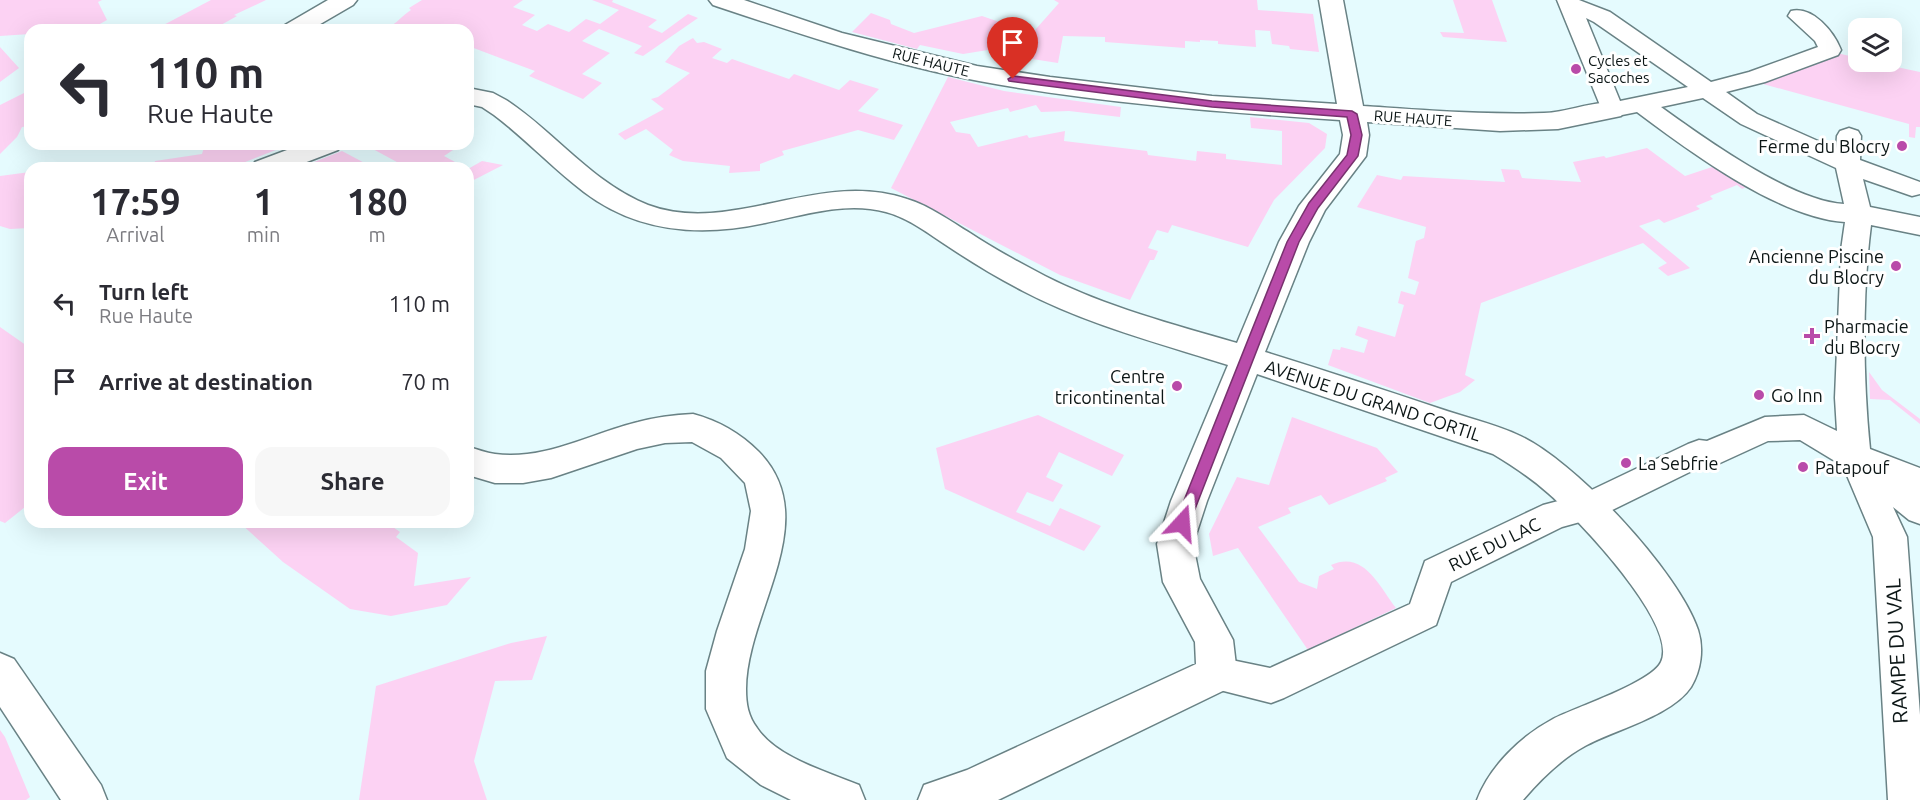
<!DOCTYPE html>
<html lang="en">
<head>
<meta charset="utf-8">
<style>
	:root { --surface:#fff; --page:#f7f7f7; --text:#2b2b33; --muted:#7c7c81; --accent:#b94ba9 }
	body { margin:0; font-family:Ubuntu,sans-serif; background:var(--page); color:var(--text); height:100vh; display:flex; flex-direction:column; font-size:22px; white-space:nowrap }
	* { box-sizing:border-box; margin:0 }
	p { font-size:20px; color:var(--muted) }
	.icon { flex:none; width:33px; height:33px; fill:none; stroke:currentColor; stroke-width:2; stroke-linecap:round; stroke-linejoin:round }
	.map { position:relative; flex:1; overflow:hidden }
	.drawer { position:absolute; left:24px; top:162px; width:450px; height:366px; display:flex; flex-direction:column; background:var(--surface); border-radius:18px; box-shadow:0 6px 24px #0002 }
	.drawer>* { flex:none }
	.guide { position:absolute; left:24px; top:24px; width:450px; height:126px; border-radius:18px; box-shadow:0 6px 24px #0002; background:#fff; color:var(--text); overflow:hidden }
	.buttons { position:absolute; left:1848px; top:18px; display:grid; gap:12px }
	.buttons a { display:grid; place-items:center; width:54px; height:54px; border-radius:12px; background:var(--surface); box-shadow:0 6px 24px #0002; font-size:30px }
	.pin { position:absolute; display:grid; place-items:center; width:51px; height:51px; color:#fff; margin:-62px -26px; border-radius:50% 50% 50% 0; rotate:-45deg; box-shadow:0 0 6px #0007 }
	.pin .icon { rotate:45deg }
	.me { position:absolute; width:66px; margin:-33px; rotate:19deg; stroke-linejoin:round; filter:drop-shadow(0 0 4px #0008) }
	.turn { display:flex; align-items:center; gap:21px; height:126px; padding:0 24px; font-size:27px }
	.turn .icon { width:78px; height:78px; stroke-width:2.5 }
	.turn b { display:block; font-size:42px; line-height:51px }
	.eta { display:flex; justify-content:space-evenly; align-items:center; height:102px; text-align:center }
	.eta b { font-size:36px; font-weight:700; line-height:42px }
	.action { display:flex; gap:12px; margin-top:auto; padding:12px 24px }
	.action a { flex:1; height:69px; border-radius:18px; background:var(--accent); color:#fff; font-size:24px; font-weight:700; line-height:69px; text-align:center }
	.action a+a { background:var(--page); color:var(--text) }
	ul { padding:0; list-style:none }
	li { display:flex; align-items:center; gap:18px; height:78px; padding:0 24px }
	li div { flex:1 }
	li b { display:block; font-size:22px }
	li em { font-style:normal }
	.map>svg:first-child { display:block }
	.green { fill:#fcd2f3 }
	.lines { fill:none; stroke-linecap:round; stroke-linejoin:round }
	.pedestrian-casing { stroke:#698285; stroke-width:3 }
	.minor-casing { stroke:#698285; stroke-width:3 }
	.secondary-casing { stroke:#698285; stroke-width:3 }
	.pedestrian { fill:#fff; fill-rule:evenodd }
	.minor { fill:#fff; fill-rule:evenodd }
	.secondary { fill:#fff; fill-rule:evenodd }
	.route { fill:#b94ba9; stroke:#78316e; stroke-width:1.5 }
	.poi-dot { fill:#b94ba9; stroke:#fff; stroke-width:2 }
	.labels { text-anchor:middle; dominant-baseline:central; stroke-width:6; stroke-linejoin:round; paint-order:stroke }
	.far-poi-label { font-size:15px; fill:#0c1616; stroke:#fff; text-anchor:start }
	.far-street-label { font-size:15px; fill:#0c1616; stroke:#fff }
	.poi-label { font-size:18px; fill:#0c1616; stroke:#fff; text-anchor:start }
	.street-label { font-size:18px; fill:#0c1616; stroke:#fff }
	.near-street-label { font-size:21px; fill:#0c1616; stroke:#fff }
</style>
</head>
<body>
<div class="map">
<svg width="1920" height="800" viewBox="0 0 1920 800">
	<rect width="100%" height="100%" fill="#e5fbfe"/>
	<!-- green -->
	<path class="green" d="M 0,0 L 102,0 L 98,2 L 107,20 L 89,30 L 30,30 L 30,34 L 0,36 Z
		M 211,0 L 266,0 L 234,15 L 237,16 L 212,30 L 154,30 Z
		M 422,0 L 523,0 L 513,7 L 535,15 L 522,25 L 537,31 L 548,24 L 569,32 L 586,19 L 600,24 L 619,10 L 592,0 L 613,0 L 612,2 L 657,20 L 648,27 L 662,33 L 688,14 L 698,18 L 643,56 L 634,53 L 642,46 L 599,29 L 582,41 L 610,53 L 582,74 L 602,83 L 583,99 L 529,76 L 535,71 L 471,47 L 468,49 L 468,30 L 379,30 C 395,27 399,18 411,10 L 409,8 Z
		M 1054,0 L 1257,0 L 1258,10 L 1313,14 L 1319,52 L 1290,49 L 1289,46 L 1272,44 L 1270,31 L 1255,30 L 1256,47 L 1218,44 L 1218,41 L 1200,40 L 1200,42 L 1185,41 L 1185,48 L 1105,42 L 1105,37 L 1063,36 L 1058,63 L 1012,56 L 1059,3 Z
		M 1453,0 L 1492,0 L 1507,42 L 1443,37 L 1440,32 L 1464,33 Z
		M 871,13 L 890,20 L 891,24 L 914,33 L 982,16 L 1017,28 L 994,49 L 963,54 L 920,45 L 917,49 L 852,32 Z
		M 693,38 L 697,43 L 704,42 L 722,49 L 712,58 L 727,63 L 732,59 L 789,79 L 794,74 L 839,90 L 850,80 L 879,89 L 858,111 L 903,125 L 894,140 L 858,130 L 782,151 L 784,155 L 760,164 L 760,171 L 729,173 L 730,166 L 683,161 L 669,155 L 673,150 L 646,129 L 625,140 L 618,134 L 664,109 L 651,99 L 658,97 L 690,73 L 665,62 L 679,46 Z
		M 0,47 L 19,68 L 0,82 Z
		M 1837,53 L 1858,58 L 1858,62 L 1873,62 L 1920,72 L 1920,127 L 1916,127 L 1915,138 L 1909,137 L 1909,124 L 1763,84 L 1768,78 Z
		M 948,77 L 1004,91 L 1121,107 L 1120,117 L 1069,111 L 1041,112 L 1036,105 L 1010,112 L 1008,108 L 950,122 L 956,132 L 970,134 L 978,147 L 1027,135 L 1029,138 L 1065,131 L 1064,141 L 1147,151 L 1148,155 L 1196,161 L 1197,151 L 1226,154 L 1226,159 L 1282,165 L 1282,131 L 1251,128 L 1250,117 L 1309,123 L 1327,134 L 1325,148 L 1274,200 L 1248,247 L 1172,225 L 1168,233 L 1157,230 L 1148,248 L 1158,251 L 1154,260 L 1150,260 L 1130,300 L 1060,275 L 891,188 Z
		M 30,90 L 30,126 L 22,127 L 17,137 L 0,154 L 0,105 Z
		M 205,144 L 291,144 L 230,168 L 153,168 L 155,161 L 202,154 Z
		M 370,144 L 462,144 L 444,156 L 466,168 L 408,168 L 371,148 Z
		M 1647,148 L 1685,176 L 1718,165 L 1751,185 L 1742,189 L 1737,185 L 1710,196 L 1713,199 L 1696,206 L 1700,209 L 1664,223 L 1659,219 L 1639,226 L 1690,268 L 1668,276 L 1658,268 L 1667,263 L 1643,243 L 1481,303 L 1465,375 L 1475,380 L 1460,392 L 1430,403 L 1328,365 L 1333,349 L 1340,350 L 1341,347 L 1364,353 L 1368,340 L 1355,335 L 1358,326 L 1395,337 L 1404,305 L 1398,303 L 1401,291 L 1415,295 L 1419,282 L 1408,278 L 1416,241 L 1424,238 L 1426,227 L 1357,207 L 1377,175 L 1401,180 L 1403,176 L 1505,182 L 1501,169 L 1519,170 L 1522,178 L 1581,182 L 1573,162 L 1604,156 L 1606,158 Z
		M 342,151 L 374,168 L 299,168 Z
		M 482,161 L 503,165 L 468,183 L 468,169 Z
		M 30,172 L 30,228 L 10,229 L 0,226 L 0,176 Z
		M 0,327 L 30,348 L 30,503 L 5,523 L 0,521 Z
		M 1869,372 L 1882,390 L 1920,419 L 1920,424 L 1890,400 L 1870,399 Z
		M 1038,415 L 1124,455 L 1112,476 L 1059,452 L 1046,477 L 1063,485 L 1053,502 L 1027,492 L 1016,512 L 1050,526 L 1060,508 L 1101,526 L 1084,551 L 945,489 L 936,448 Z
		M 1292,417 L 1377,448 L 1398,472 L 1385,478 L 1387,481 L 1329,505 L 1321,495 L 1288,508 L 1291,513 L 1258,527 L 1299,582 L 1317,589 L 1319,576 L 1334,569 L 1331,565 C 1364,550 1379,586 1396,608 L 1308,650 L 1238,548 L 1213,556 L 1209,534 L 1237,477 L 1269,485 Z
		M 239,522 L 386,522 L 400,532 L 396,537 L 418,553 L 414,586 L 471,577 L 447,605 L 391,616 L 350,609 L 283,562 Z
		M 547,636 L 532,680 L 495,681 L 474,761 L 487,800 L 359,800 L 376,686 L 511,643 Z
		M 0,730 L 5,737 L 30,797 L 26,800 L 0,800 Z"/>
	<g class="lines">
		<defs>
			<path id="pedestrian" d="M 1557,0 L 1579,0 L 1610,12 L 1711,82 L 1749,72 L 1818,47 L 1815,41 L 1788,16 L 1791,11 C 1813,6 1834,32 1841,50 L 1838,55 L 1765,82 L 1726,92 L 1757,114 L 1836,149 L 1837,136 L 1840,131 L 1849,128 L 1858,131 L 1861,136 L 1860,160 L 1920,182 L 1920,194 L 1912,196 L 1863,179 L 1870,207 L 1920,217 L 1920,235 L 1871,225 C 1862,295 1863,379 1870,449 L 1920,468 L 1920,524 L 1909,520 L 1893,507 L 1907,537 L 1920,715 L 1920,800 L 1888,800 L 1873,537 L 1843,466 L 1800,440 L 1768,441 L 1720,463 L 1709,467 L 1702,466 L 1598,517 L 1562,527 L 1451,582 L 1436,625 L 1284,698 L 1271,703 L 1204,686 L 1199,674 L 1204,662 L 1217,657 L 1270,668 L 1410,604 L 1425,561 L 1543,505 L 1581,495 L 1688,444 L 1699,440 L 1707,441 L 1765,417 L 1804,415 L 1837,431 L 1835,398 L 1841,250 L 1845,222 C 1779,218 1689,151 1637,112 L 1612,117 L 1604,115 ZM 1586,18 L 1594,22 L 1688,87 L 1620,101 ZM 1703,98 L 1741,124 L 1836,168 L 1844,204 C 1791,201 1704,138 1661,107 Z"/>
			<path id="minor" d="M 328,0 L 357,0 L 353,5 L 310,30 L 281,30 L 285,25 Z
				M 709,0 L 744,0 L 842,33 L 977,66 L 1050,77 L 1212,96 L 1337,104 L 1319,0 L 1343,0 L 1363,106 C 1424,110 1484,115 1544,113 C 1568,113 1598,98 1621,104 L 1625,110 L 1621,116 L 1558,129 L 1500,131 L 1367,122 L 1369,135 L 1366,156 L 1325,210 L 1309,242 L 1265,352 C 1323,370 1381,389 1438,408 C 1464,417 1491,423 1516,434 C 1573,458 1679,572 1698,630 C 1704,649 1701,670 1691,687 C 1672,716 1614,730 1585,746 C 1561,759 1540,780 1523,800 L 1477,800 C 1490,766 1521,736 1553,719 C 1576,707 1651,683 1661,662 C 1679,624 1576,517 1548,493 C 1531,478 1513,466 1493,454 L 1257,374 L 1207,501 L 1193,544 L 1200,579 L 1233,640 L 1237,674 L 1231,687 L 998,800 L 918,800 L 924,785 L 967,770 L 1196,664 L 1195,642 L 1163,582 L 1157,544 L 1171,501 L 1228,365 C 1159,343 1088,325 1023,291 C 998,278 973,263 949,247 C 929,234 909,218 886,212 C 846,201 804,215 765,223 C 701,237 638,233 584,192 C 552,168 526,139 494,115 L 482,107 L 468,104 L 468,88 L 493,93 L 506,100 C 555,132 592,183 648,205 C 731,236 818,169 907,199 C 930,206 950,221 970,233 C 994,249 1020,263 1045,276 C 1106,307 1172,324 1237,343 L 1279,242 L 1299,206 L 1340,154 L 1343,135 L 1340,120 C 1220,112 1098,103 979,81 C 888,64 800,34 713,5 Z
				M 303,144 L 342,144 L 338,150 L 291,168 L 251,168 L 255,162 Z
				M 693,414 C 719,421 740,433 759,452 C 825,520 746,612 746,689 C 746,704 748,716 757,728 C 777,758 828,772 859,785 L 865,800 L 791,800 L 761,785 L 727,758 L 706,709 L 706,671 L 717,631 L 745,549 L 751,511 L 745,483 L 721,458 L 692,442 L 665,443 L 637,449 L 551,478 L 523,483 L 495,483 L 468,475 L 468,447 C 477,449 486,453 495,454 C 544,461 592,433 638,422 C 657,417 674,415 693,414 Z"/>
			<path id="secondary" d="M 0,653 L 14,659 L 101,785 L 107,800 L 61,800 L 0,707 Z"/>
		</defs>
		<!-- pedestrian casing -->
		<use href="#pedestrian" class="pedestrian-casing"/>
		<!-- minor casing -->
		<use href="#minor" class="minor-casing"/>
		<!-- secondary casing -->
		<use href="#secondary" class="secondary-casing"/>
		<!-- pedestrian -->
		<use href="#pedestrian" class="pedestrian"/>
		<!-- minor -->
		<use href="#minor" class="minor"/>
		<!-- secondary -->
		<use href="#secondary" class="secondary"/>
	</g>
	<!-- route -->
	<path class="route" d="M 1013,76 L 1212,101 L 1352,111 L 1357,114 L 1362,135 L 1358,156 L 1318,208 L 1299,242 L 1188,527 L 1182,529 L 1177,527 L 1175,523 L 1287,242 L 1309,203 L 1347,155 L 1351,135 L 1347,117 L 1212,107 L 1009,81 L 1008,79 Z"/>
	<!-- markers -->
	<g class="poi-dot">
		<circle cx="1576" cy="69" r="6"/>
		<circle cx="1902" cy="146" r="6"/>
		<circle cx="1896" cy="266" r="6"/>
		<path d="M1809 327h6v6h6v6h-6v6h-6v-6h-6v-6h6z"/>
		<circle cx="1177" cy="386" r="6"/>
		<circle cx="1759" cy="395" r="6"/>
		<circle cx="1626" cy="463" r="6"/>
		<circle cx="1803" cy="467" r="6"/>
	</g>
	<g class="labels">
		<!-- far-poi labels -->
		<g class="far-poi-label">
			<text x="1588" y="60">Cycles et<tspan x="1588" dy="17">Sacoches</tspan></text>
		</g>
		<!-- far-street labels -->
		<g class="far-street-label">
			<text transform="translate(931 62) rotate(14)">RUE HAUTE</text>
			<text transform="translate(1413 118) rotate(4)">RUE HAUTE</text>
		</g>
		<!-- poi labels -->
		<g class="poi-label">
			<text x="1890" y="146" text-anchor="end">Ferme du Blocry</text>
			<text x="1884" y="256" text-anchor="end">Ancienne Piscine<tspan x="1884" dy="21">du Blocry</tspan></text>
			<text x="1824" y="326">Pharmacie<tspan x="1824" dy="21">du Blocry</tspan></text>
			<text x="1165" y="376" text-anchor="end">Centre<tspan x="1165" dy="21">tricontinental</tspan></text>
			<text x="1771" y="395">Go Inn</text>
			<text x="1638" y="463">La Sebfrie</text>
			<text x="1815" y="467">Patapouf</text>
		</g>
		<!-- street labels -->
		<g class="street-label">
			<text transform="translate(1373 400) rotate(18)">AVENUE DU GRAND CORTIL</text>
			<text transform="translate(1494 544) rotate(-26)">RUE DU LAC</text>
		</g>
		<!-- near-street labels -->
		<g class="near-street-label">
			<text transform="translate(1896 651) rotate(-93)">RAMPE DU VAL</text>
		</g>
	</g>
</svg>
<div class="buttons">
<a><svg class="icon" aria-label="layers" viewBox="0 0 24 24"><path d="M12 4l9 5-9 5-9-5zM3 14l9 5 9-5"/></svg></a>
</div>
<div class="pin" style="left:1013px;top:79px;background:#d93025"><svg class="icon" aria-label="arrive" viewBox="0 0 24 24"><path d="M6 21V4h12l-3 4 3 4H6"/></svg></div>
<svg class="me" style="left:1182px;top:523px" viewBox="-20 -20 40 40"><path d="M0-17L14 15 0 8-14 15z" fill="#b94ba9" stroke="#fff" stroke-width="4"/></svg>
<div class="guide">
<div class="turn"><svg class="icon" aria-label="left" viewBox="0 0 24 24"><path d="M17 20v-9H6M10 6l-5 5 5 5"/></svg><div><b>110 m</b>Rue Haute</div></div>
</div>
<section class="drawer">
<div class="eta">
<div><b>17:59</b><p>Arrival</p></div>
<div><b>1</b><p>min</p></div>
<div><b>180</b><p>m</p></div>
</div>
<ul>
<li><svg class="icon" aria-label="left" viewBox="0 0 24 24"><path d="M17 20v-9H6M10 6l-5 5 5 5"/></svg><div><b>Turn left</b><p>Rue Haute</p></div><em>110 m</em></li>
<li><svg class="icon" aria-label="arrive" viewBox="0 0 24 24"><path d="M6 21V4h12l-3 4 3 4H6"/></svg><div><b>Arrive at destination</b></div><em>70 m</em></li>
</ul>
<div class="action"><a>Exit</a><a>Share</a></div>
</section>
</div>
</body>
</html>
